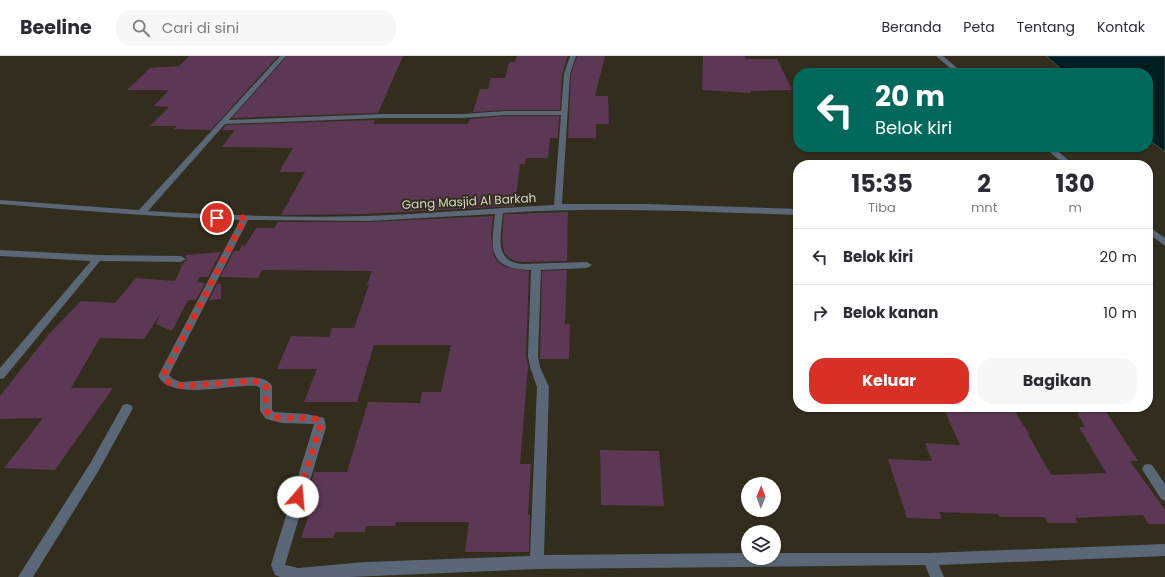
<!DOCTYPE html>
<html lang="id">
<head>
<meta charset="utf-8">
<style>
	:root { --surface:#fff; --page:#f7f7f7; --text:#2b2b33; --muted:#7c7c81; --line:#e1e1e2; --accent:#d93025 }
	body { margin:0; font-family:Poppins,sans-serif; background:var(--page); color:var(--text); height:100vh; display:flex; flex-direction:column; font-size:15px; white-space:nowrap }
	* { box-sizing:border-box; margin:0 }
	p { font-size:13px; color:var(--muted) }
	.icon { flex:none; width:22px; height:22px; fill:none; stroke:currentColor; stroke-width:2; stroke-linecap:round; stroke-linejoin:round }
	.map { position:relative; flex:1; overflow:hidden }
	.panel { position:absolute; left:793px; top:104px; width:360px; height:252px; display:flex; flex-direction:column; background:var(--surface); border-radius:16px; box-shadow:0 1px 3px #0004 }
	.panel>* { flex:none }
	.top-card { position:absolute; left:793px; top:12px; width:360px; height:84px; border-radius:16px; box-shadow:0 1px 3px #0004; background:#00695c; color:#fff; overflow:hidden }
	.needle { width:26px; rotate:1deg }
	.fabs { position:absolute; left:741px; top:421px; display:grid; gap:8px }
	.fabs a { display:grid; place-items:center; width:40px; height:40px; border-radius:50%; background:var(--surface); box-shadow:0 1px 3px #0004; font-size:20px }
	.pin { position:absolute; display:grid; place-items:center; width:34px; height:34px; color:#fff; margin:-17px; border:2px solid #fff; border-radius:50%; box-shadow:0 1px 4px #0007 }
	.me { position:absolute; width:44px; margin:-22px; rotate:18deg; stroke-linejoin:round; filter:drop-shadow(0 0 3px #0008) }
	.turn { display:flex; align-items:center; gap:14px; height:84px; padding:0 16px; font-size:18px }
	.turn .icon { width:52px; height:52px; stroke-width:2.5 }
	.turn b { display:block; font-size:28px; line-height:34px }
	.eta { display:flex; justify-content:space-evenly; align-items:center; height:68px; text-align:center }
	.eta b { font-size:24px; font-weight:700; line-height:28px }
	.cta { display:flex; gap:8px; margin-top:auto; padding:8px 16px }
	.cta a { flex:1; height:46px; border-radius:16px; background:var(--accent); color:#fff; font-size:16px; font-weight:700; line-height:46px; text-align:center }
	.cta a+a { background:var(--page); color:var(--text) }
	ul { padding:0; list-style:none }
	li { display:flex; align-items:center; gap:12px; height:56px; padding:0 16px; border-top:1px solid var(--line) }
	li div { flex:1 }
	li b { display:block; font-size:15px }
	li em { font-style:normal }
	header { display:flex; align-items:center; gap:24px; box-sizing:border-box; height:56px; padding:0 20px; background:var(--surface); border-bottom:1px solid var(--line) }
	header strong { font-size:19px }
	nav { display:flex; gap:22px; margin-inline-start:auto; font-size:14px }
	.search { width:280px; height:36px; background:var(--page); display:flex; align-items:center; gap:10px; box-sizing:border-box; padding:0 14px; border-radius:16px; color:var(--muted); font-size:15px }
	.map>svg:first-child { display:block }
	.water { fill:#001d22; stroke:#425555 }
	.building { fill:#5c3855 }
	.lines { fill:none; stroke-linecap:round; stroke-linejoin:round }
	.street { fill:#5a6777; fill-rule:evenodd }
	.route { stroke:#d93025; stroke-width:7; stroke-dasharray:0 12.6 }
	.labels { text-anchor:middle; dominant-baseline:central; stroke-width:4; stroke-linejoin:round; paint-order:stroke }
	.street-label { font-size:12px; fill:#dbd8cd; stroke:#322d1c }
</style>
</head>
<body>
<header>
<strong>Beeline</strong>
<div class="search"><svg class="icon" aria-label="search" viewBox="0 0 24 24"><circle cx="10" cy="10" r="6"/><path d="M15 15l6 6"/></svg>Cari di sini</div>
<nav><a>Beranda</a><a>Peta</a><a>Tentang</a><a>Kontak</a></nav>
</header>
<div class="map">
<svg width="1165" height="521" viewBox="0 0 1165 521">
	<rect width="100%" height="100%" fill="#322d1c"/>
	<!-- water -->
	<path class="water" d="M 1046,0 L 1165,0 L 1165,96 L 1148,83 L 1148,17 L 1066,17 Z"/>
	<!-- building -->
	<path class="building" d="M 189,0 L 278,0 L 211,74 L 174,73 L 177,70 L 150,70 L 169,51 L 154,50 L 169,34 L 127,34 L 150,12 L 179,10 Z
		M 287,0 L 403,0 L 378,57 L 232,62 Z
		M 517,0 L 568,0 L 562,18 L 560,54 L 505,54 L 473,56 L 480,33 L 488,33 L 491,22 L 505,22 L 509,6 L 515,6 Z
		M 577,0 L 605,0 L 595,40 L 608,40 L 609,68 L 596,68 L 596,82 L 568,82 L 571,18 Z
		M 703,0 L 745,0 L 746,3 L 777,3 L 792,34 L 751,35 L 751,37 L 702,34 Z
		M 505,60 L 559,60 L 558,82 L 550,82 L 548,102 L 526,102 L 525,108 L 520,108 L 515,150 L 366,158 L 281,159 L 305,116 L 279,116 L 293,92 L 222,91 L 235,74 L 222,74 L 226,69 L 375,64 L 373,68 L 468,68 L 470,63 Z
		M 568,156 L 567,205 L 523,206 L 514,205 L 508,201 L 504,196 L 502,182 L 504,158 Z
		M 493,160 L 491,181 L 494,200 L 498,206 L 506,211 L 529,215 L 526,300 L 528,310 L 520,408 L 531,408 L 528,459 L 530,459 L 529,496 L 465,496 L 469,466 L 396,466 L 395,470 L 366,470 L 365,476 L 335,476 L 333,482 L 301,482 L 316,438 L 308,438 L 314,416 L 347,416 L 368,346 L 420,347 L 422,336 L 441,336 L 451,289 L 374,289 L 357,346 L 304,346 L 317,313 L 277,313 L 291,280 L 329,281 L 332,272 L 354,272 L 369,229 L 367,229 L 372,215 L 262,214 L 258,222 L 220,221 L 234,195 L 239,195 L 242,189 L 245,190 L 256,172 L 274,172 L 278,166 L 368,166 Z
		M 221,196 L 208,221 L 200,221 L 197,226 L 205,227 L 196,244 L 188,244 L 172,275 L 156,268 L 161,257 L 144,283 L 100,282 L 71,332 L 113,332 L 55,414 L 4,412 L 43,362 L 0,363 L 0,340 L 49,278 L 81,245 L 115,247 L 136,222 L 175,225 L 183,207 L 187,204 L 186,201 L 186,199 Z
		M 567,214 L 565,268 L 570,268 L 569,303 L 540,303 L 542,215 Z
		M 217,228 L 221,228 L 221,243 L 209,244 Z
		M 943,351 L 1012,351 L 1029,378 L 1028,378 L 1051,419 L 1106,417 L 1079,371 L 1085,371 L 1074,351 L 1103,351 L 1138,405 L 1130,405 L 1165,454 L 1165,468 L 1148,468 L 1143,459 L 1075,462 L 1078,467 L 1048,467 L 1045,461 L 1000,461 L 998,458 L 939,456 L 942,463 L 907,462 L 888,403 L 932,405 L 925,387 L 960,389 Z
		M 600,394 L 659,395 L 664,450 L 601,449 Z"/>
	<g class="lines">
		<!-- street -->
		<path class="street" d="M 280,0 L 286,0 L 229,64 L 383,58 L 463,58 L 505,55 L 561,55 L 564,18 L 570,0 L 576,0 L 570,18 L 562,148 L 647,148 L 798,153 L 798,159 C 699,156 602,150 503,157 C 501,179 493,206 523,208 L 587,206 L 592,209 L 587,212 L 541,214 L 538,300 L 540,311 L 549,331 L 544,499 L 748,497 L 748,502 L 774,502 L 774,497 L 929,497 L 1165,488 L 1165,500 L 939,509 L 944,521 L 930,521 L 925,509 L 537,513 L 350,521 L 280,521 L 275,519 L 271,509 L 314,368 L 282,367 L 266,363 L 260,355 L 260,332 L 257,330 C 232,327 172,346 158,320 L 240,164 C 160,161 80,155 0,148 L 0,144 L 139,154 ZM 505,59 L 561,59 L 554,149 C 491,152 429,158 366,160 C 293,162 220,159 148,155 L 225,68 L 383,62 L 463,62 ZM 495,158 C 491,193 487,213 531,214 L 528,300 L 530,311 L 537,331 L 530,500 L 365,506 L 298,512 L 285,509 L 326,371 L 324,362 L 307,358 L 274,356 L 272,354 L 272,330 C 268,323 260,322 252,321 L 181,326 L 173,323 L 169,319 L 248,164 L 368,165 Z
			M 936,0 L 943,0 L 963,17 L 956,17 Z
			M 1044,91 L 1053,91 L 1074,109 L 1065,109 Z
			M 1148,170 L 1165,182 L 1165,190 L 1148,177 Z
			M 0,194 L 98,199 L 181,200 L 186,203 L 181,206 L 100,205 L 4,322 L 0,323 L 0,312 L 91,205 L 0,200 Z
			M 127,348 L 131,349 L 133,352 L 99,414 L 33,521 L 18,521 L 91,406 L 123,349 Z
			M 1148,408 L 1152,409 L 1165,428 L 1165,445 L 1161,443 L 1142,413 L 1144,409 Z"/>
	</g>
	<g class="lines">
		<!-- route -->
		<path class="route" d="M 217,162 L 245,162 L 163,320 L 168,326 L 182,330 L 252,325 L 260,326 L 266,330 L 266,354 L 270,360 C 286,365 303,359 320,364 L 320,371 L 298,441"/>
	</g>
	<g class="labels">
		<!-- street labels -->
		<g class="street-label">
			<text transform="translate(469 145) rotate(-3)">Gang Masjid Al Barkah</text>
		</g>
	</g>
</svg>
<div class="fabs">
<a><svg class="needle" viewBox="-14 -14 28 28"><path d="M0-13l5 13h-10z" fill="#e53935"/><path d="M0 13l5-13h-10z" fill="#7c7c81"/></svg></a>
<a><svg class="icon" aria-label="layers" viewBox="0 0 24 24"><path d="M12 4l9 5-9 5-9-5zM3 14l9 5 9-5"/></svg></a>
</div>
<div class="pin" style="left:217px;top:162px;background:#d93025"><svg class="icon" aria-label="arrive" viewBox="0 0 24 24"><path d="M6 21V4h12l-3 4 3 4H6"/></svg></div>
<svg class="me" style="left:298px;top:441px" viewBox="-20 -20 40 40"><circle r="19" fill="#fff"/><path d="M0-13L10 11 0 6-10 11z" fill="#d93025"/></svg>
<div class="top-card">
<div class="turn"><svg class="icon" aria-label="left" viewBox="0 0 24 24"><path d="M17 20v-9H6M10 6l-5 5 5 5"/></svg><div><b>20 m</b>Belok kiri</div></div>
</div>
<section class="panel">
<div class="eta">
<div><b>15:35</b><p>Tiba</p></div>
<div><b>2</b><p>mnt</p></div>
<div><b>130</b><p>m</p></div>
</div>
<ul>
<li><svg class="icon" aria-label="left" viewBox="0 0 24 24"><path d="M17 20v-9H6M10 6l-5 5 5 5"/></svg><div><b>Belok kiri</b></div><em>20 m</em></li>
<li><svg class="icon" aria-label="right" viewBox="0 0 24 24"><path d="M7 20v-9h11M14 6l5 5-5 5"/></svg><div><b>Belok kanan</b></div><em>10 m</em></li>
</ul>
<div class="cta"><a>Keluar</a><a>Bagikan</a></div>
</section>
</div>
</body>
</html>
